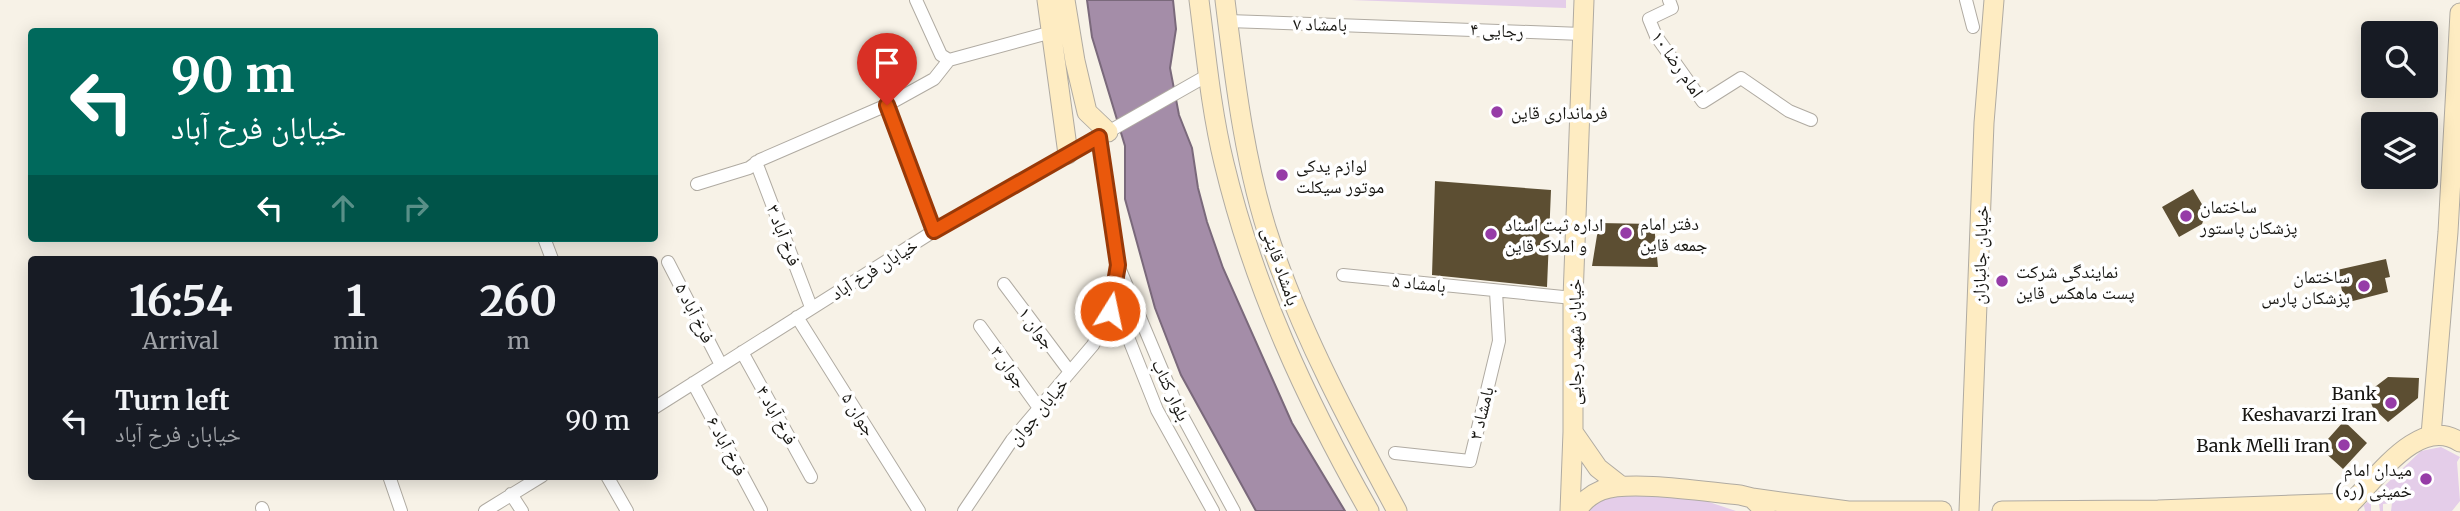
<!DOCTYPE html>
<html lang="en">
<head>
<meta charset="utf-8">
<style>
	:root { --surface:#171b24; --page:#20242c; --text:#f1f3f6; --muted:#9ea1a6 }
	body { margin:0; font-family:Merriweather,"Noto Naskh Arabic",serif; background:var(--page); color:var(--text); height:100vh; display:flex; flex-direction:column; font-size:26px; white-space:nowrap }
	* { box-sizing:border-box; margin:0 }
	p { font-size:23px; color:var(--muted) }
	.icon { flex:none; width:38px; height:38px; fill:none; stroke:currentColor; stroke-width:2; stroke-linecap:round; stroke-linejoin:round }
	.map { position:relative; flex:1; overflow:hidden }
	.side { position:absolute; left:28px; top:256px; width:630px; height:224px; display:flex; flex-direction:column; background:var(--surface); border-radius:7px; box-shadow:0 4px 18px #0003 }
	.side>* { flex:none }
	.top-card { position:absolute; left:28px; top:28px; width:630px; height:214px; border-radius:7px; box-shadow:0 4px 18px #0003; background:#00695c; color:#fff; overflow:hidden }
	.tools { position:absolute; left:2361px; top:21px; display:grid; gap:14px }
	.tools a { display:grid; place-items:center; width:77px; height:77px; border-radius:7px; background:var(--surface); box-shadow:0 4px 18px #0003; font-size:35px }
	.pin { position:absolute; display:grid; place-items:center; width:60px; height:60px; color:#fff; margin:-72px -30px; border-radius:50% 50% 50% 0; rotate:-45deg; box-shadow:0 0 7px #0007 }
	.pin .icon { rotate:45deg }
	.me { position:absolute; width:77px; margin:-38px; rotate:10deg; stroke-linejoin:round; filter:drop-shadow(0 0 5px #0008) }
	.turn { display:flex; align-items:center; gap:24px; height:147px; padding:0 28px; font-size:32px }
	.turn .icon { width:91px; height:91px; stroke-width:2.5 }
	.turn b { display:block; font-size:49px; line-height:60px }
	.lanes { display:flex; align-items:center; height:66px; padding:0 28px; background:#0003; justify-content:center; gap:35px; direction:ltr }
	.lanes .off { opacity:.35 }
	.eta { display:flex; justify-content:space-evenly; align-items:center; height:119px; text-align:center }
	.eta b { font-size:42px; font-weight:700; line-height:49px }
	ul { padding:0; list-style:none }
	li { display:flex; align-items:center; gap:21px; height:91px; padding:0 28px }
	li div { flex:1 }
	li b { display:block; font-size:26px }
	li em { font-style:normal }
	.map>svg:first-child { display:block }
	.green { fill:#e4cde9 }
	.water { fill:#a48da8; stroke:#7a697b; stroke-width:2 }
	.building { fill:#5c4e32 }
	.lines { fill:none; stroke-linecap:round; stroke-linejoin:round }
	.street-casing { stroke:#b0aba2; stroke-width:14 }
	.secondary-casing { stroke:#b0aba2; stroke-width:21 }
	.street { stroke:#fff; stroke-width:12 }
	.secondary { stroke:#feecc2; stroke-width:19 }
	.route-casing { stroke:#983908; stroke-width:18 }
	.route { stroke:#ea580c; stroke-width:12 }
	.poi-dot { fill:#963ca7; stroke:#fff; stroke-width:2.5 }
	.labels { text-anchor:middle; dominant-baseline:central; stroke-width:7; stroke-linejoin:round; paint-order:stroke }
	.street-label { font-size:18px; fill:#171612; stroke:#fff }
	.poi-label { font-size:18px; fill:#171612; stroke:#fff; text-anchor:start }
</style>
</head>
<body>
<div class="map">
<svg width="2460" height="511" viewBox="0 0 2460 511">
	<rect width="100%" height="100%" fill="#f7f2e7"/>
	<!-- green -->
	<path class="green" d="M 1351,0 L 1566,0 L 1566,8 Z
		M 2441,447 L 2460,457 L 2457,462 L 2460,501 L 2452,511 L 2391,511 L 2392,503 L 2383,504 L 2383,511 L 2380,511 L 2379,504 L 2371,504 L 2371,511 L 2365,511 L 2364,506 L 2358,511 L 2421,451 Z
		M 1638,494 L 1691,496 L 1736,511 L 1588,511 L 1595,500 Z"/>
	<!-- water -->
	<path class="water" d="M 1087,0 L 1173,0 L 1176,29 L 1170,68 L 1179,115 L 1192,148 L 1198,188 L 1207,222 L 1223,268 L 1292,423 L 1345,511 L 1256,511 L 1181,375 L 1155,308 L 1125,199 L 1125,146 L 1092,37 Z"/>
	<!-- building -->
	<path class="building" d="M 1435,181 L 1551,190 L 1547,287 L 1432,275 Z
		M 2193,189 L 2203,206 L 2209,206 L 2202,224 L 2179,237 L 2162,207 Z
		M 1599,223 L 1654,224 L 1658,267 L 1592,266 Z
		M 2386,259 L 2390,277 L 2385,278 L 2388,292 L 2345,303 L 2337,270 Z
		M 2388,377 L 2419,378 L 2418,398 L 2388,422 L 2373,408 L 2367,393 Z
		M 2344,421 L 2367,443 L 2343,469 L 2320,448 Z"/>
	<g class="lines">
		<defs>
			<path id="street" d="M 916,0 L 941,55 L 949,60
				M 1669,0 L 1672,8 L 1649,19 L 1656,36 L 1703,102 L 1741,78 L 1789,111 L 1811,120
				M 1966,0 L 1973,27
				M 1228,21 L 1582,34
				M 887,105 L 934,231
				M 756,162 L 811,307
				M 697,184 L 749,168 L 760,160 L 887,105 L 934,79 L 949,60 L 1052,32
				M 544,238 L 552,259
				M 668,262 L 721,365
				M 1118,265 L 1178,408 L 1234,511
				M 1343,275 L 1573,298
				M 1004,284 L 1070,372
				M 1110,311 L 1124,327 L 1157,410 L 1213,511
				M 797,317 L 919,511
				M 980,326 L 1039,408
				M 742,352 L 811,477
				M 693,383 L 761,510
				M 654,408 L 934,231 L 1208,75
				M 1395,453 L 1470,461 L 1499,341 L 1496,292
				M 389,476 L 401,511
				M 607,476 L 627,511
				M 511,494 L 522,511
				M 262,508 L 263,511
				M 485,511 L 542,476
				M 964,511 L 1012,440 L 1093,345 L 1110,311 L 1118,265 L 1099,137"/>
			<path id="secondary" d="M 1047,0 L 1068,154
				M 1065,0 L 1075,61 L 1087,112 L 1108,132
				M 1199,0 C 1206,54 1211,110 1224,163 C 1254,288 1306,400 1369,511
				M 1225,0 C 1235,82 1245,168 1272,246 C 1304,339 1350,424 1397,511
				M 1573,432 L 1598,468 L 1621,486
				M 2431,435 L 2448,232 L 2460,13
				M 1752,498 L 1848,511 L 1942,511
				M 1570,511 L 1573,432 L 1573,298 L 1584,0
				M 1577,511 C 1582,502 1592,494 1602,490 C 1631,480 1706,492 1740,495 L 1752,498 L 1765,511
				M 1969,511 L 1984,123 L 1994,0
				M 2002,511 L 2158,510 L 2351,503
				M 2346,511 L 2351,503 C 2378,477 2419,415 2460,442"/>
		</defs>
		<!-- street casing -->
		<use href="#street" class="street-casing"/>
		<!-- secondary casing -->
		<use href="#secondary" class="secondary-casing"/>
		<!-- street -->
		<use href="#street" class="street"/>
		<!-- secondary -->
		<use href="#secondary" class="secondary"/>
	</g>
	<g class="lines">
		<defs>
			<path id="route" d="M 887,105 L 934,231 L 1099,137 L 1118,265 L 1110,311"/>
		</defs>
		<!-- route casing -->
		<use href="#route" class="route-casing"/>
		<!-- route -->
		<use href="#route" class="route"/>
	</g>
	<!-- markers -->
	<g class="poi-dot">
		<circle cx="1497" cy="112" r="7"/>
		<circle cx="1282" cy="175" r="7"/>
		<circle cx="2186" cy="216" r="7"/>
		<circle cx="1626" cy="233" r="7"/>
		<circle cx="1491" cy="234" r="7"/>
		<circle cx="2002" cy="281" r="7"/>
		<circle cx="2364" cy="286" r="7"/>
		<circle cx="2391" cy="403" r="7"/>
		<circle cx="2344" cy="445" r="7"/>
		<circle cx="2426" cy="479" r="7"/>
	</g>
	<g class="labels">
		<!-- street labels -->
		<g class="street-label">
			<text transform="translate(1320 24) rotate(1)">بامشاد ۷</text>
			<text transform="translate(1497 30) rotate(3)">رجایی ۴</text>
			<text transform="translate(1678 64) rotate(55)">امام رضا ۱۰</text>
			<text transform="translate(784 235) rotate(69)">فرخ آباد ۳</text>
			<text transform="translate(1980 255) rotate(-88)">خیابان جانبازان</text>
			<text transform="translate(1281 266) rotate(71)">بامشاد قاینی</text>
			<text transform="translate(874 269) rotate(-32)">خیابان فرخ آباد</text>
			<text transform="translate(1419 283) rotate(6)">بامشاد ۵</text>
			<text transform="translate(695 313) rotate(63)">فرخ آباد ۵</text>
			<text transform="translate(1037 328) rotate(53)">جوان ۱</text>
			<text transform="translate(1574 342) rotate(-90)">خیابان شهید رجایی</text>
			<text transform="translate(1009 367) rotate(54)">جوان ۳</text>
			<text transform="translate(1171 390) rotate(65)">بلوار کتاب</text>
			<text transform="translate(1038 411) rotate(-50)">خیابان جوان</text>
			<text transform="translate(1481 413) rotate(-76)">بامشاد ۳</text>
			<text transform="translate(859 414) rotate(58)">جوان ۵</text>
			<text transform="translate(777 415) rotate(61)">فرخ آباد ۴</text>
			<text transform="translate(727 446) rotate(62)">فرخ آباد ۶</text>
		</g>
		<!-- poi labels -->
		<g class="poi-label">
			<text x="1511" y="112">فرمانداری قاین</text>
			<text x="1296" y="165">لوازم یدکی<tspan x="1296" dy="21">موتور سیکلت</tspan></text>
			<text x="2200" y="206">ساختمان<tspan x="2200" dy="21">پزشکان پاستور</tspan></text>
			<text x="1640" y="223">دفتر امام<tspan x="1640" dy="21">جمعه قاین</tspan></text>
			<text x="1505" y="224">اداره ثبت اسناد<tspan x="1505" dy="21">و املاک قاین</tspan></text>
			<text x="2016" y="271">نمایندگی شرکت<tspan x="2016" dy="21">پست ماهکس قاین</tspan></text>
			<text x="2350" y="276" text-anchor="end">ساختمان<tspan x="2350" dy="21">پزشکان پارس</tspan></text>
			<text x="2377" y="393" text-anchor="end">Bank<tspan x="2377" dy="21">Keshavarzi Iran</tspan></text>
			<text x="2330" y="445" text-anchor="end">Bank Melli Iran</text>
			<text x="2412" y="469" text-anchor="end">میدان امام<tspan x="2412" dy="21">خمینی (ره)</tspan></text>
		</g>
	</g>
</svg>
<div class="tools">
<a><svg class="icon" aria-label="search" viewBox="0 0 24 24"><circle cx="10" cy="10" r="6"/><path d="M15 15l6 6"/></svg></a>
<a><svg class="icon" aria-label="layers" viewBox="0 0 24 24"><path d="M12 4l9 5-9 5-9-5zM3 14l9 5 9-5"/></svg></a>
</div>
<div class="pin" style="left:887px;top:105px;background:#d93025"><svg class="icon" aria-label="arrive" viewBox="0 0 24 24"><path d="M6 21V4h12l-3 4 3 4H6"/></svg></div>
<svg class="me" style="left:1110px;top:311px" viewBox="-20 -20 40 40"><circle r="17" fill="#ea580c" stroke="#fff" stroke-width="3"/><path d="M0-11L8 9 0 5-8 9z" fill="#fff"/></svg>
<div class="top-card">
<div class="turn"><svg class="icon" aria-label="left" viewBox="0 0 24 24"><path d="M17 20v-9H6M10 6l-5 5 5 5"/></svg><div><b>90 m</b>خیابان فرخ آباد</div></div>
<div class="lanes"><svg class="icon" aria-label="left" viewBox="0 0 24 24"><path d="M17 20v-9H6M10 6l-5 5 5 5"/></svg><svg class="icon off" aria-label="ahead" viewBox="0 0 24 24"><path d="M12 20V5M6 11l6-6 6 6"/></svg><svg class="icon off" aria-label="right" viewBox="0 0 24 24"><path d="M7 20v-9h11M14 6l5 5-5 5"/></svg></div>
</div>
<section class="side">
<div class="eta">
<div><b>16:54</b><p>Arrival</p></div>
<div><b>1</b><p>min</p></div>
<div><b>260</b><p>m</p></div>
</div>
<ul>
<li><svg class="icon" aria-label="left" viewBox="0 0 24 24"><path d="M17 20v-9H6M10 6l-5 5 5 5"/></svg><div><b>Turn left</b><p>خیابان فرخ آباد</p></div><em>90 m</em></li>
</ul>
</section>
</div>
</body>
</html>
